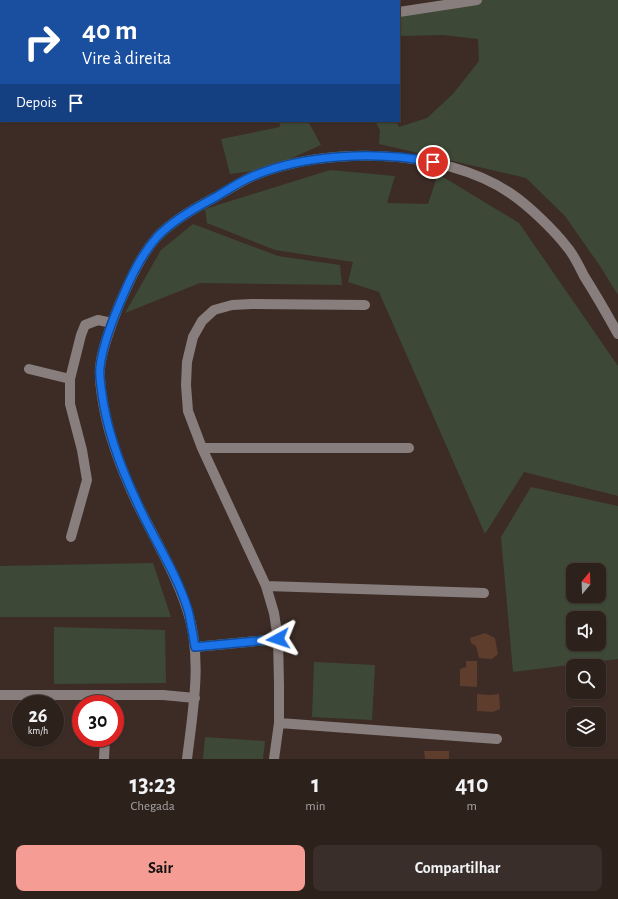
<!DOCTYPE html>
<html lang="pt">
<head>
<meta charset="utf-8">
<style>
	:root { --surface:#2d211c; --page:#392e29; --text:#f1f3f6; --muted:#a7a3a3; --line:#483e3b; --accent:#f59c95 }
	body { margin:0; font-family:"Alegreya Sans",sans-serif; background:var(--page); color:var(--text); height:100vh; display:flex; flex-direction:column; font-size:15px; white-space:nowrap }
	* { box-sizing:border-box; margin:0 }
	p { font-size:13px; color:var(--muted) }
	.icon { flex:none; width:22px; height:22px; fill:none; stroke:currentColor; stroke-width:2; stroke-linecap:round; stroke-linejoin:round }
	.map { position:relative; height:759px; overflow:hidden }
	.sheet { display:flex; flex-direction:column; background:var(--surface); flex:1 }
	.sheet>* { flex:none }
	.top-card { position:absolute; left:0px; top:0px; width:400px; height:122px; box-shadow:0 1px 3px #0004,0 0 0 1px var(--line); background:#1a4fa0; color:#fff; overflow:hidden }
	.needle { width:26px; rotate:19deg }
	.buttons { position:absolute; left:566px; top:563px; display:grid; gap:8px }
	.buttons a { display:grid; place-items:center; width:40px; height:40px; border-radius:8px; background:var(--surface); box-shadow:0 1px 3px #0004,0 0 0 1px var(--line); font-size:20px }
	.speed { position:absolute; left:12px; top:695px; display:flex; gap:8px; font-size:20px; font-weight:700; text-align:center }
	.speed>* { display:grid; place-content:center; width:52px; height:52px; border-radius:50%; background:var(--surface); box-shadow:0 1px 3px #0004,0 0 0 1px var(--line); line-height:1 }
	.speed small { font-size:10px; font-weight:400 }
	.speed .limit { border:6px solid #d22; background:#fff; color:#111 }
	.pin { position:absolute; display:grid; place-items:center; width:34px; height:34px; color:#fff; margin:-17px; border:2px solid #fff; border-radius:50%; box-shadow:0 1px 4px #0007 }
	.me { position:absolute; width:44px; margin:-22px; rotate:265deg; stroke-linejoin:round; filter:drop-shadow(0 0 3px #0008) }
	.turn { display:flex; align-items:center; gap:14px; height:84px; padding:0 16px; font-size:18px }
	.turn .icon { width:52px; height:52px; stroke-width:2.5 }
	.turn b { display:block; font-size:28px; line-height:34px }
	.then { display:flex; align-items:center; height:38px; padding:0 16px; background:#0003; gap:8px; font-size:15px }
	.eta { display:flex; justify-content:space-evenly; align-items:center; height:68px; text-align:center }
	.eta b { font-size:24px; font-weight:700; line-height:28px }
	.primary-button { display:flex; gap:8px; margin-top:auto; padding:8px 16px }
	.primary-button a { flex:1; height:46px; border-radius:8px; background:var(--accent); color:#111; font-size:16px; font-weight:700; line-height:46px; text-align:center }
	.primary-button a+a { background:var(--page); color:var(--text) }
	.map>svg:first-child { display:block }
	.green { fill:#3d4936; fill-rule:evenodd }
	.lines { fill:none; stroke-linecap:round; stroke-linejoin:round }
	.stream { stroke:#7c94a0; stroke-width:4 }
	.building { fill:#5e3d2d }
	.minor { stroke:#887e7d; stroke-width:10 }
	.route-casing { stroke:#114b97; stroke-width:10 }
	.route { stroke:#1a73e8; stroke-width:7 }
</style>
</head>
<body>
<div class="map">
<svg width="618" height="759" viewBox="0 0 618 759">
	<rect width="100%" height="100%" fill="#3c2c25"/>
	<!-- green -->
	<path class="green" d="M 482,0 L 618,0 L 618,295 L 600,266 L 565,216 L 526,178 L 379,144 L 380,130 L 375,121 L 397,121 L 399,127 L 427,118 L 453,94 L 479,61 L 478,39 L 443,35 L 399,36 L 399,12 Z
		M 279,121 L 308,121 L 321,145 L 267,169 L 230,174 L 221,139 L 280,127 Z
		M 330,170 L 395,176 L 387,203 L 428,204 L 438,174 L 519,223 L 618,366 L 618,496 L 524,472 L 485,534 L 379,292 L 348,282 L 353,262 L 275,250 L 207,223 L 205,209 Z
		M 193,224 L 278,256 L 340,265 L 342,285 L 200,283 L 125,313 L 161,250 Z
		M 531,487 L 618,506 L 618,659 L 513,672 L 501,537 ZM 573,570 L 599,570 L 599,596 L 573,596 ZM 573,618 L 599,618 L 599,644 L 573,644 Z
		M 153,563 L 171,617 L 0,617 L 0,566 Z
		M 54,627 L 165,630 L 166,683 L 54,684 Z
		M 314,662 L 375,665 L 372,720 L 312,717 Z
		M 205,737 L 265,741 L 263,759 L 203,759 Z"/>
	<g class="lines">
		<!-- stream -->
		<path class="stream" d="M 296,0 L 299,1
			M 365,1 L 375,0"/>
	</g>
	<!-- building -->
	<path class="building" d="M 485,633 L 495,638 L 498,654 L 492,659 L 479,658 L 476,646 L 471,643 L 470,638 Z
		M 466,661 L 477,661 L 477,687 L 460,686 L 460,669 L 466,667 Z
		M 477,694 L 490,695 L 499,694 L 500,709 L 493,712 L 477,711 Z
		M 424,751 L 449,751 L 449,759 L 425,759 Z"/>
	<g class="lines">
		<!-- minor -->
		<path class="minor" d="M 251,0 L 253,1
			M 32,1 L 32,0
			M 399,12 L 477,0
			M 0,104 L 1,101
			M 29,369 L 70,379
			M 202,448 L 409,448
			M 71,537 L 87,480 L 82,450 L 70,404 L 70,379 L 81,335 L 85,325 L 98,320 L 112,323
			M 266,586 L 484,593
			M 195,647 L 278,639
			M 0,695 L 163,695 L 195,698
			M 279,723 L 497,739
			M 104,759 L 105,738
			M 187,759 C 193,710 203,657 187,609 C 175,572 154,538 137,503 C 123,473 110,441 104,408 C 102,396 99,382 100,369 C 101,350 112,323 119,305 C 129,282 140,256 157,237 C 172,221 193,209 212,199 C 225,192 238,183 251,177 C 324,145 443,148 510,193 C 528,205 554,230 567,247 C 574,255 579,266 584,276 C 596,295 607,314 618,334
			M 274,759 L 279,723 L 279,684 L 278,639 L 274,613 L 266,586 L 202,448 L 188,411 L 186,385 L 187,362 L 193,337 L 202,321 L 214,310 L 232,305 L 252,304 L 365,305"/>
	</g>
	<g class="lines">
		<defs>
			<path id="route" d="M 278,639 L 195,647 C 193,635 191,622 188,610 C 176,571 152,537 136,500 C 120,466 107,431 102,394 C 101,386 99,376 100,368 C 102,347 111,324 119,305 C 129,281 140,256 157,237 C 172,221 193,209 212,199 C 225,192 237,183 251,177 C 303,154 377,151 433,162"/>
		</defs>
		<!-- route casing -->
		<use href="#route" class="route-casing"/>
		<!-- route -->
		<use href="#route" class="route"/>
	</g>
</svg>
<div class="buttons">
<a><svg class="needle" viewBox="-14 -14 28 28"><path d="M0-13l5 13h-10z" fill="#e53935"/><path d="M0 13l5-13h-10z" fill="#a7a3a3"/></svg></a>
<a><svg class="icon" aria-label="sound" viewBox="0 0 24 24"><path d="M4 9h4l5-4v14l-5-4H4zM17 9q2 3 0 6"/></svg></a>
<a><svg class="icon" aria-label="search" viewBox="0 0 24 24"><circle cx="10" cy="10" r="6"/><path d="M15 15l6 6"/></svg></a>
<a><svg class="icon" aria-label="layers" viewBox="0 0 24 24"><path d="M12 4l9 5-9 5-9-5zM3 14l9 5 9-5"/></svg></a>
</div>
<div class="speed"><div>26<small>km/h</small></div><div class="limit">30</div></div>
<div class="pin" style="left:433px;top:162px;background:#d93025"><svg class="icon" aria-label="arrive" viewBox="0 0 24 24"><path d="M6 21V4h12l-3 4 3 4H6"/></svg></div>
<svg class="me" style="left:278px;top:639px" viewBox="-20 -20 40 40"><path d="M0-17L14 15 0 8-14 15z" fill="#1a73e8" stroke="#fff" stroke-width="4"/></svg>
<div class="top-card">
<div class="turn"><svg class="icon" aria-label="right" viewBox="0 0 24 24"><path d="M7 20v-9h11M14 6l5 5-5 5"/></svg><div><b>40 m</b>Vire à direita</div></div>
<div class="then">Depois<svg class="icon" aria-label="arrive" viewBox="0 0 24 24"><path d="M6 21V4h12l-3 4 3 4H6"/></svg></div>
</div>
</div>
<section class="sheet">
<div class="eta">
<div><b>13:23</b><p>Chegada</p></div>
<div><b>1</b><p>min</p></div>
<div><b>410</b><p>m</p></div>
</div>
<div class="primary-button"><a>Sair</a><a>Compartilhar</a></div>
</section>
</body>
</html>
